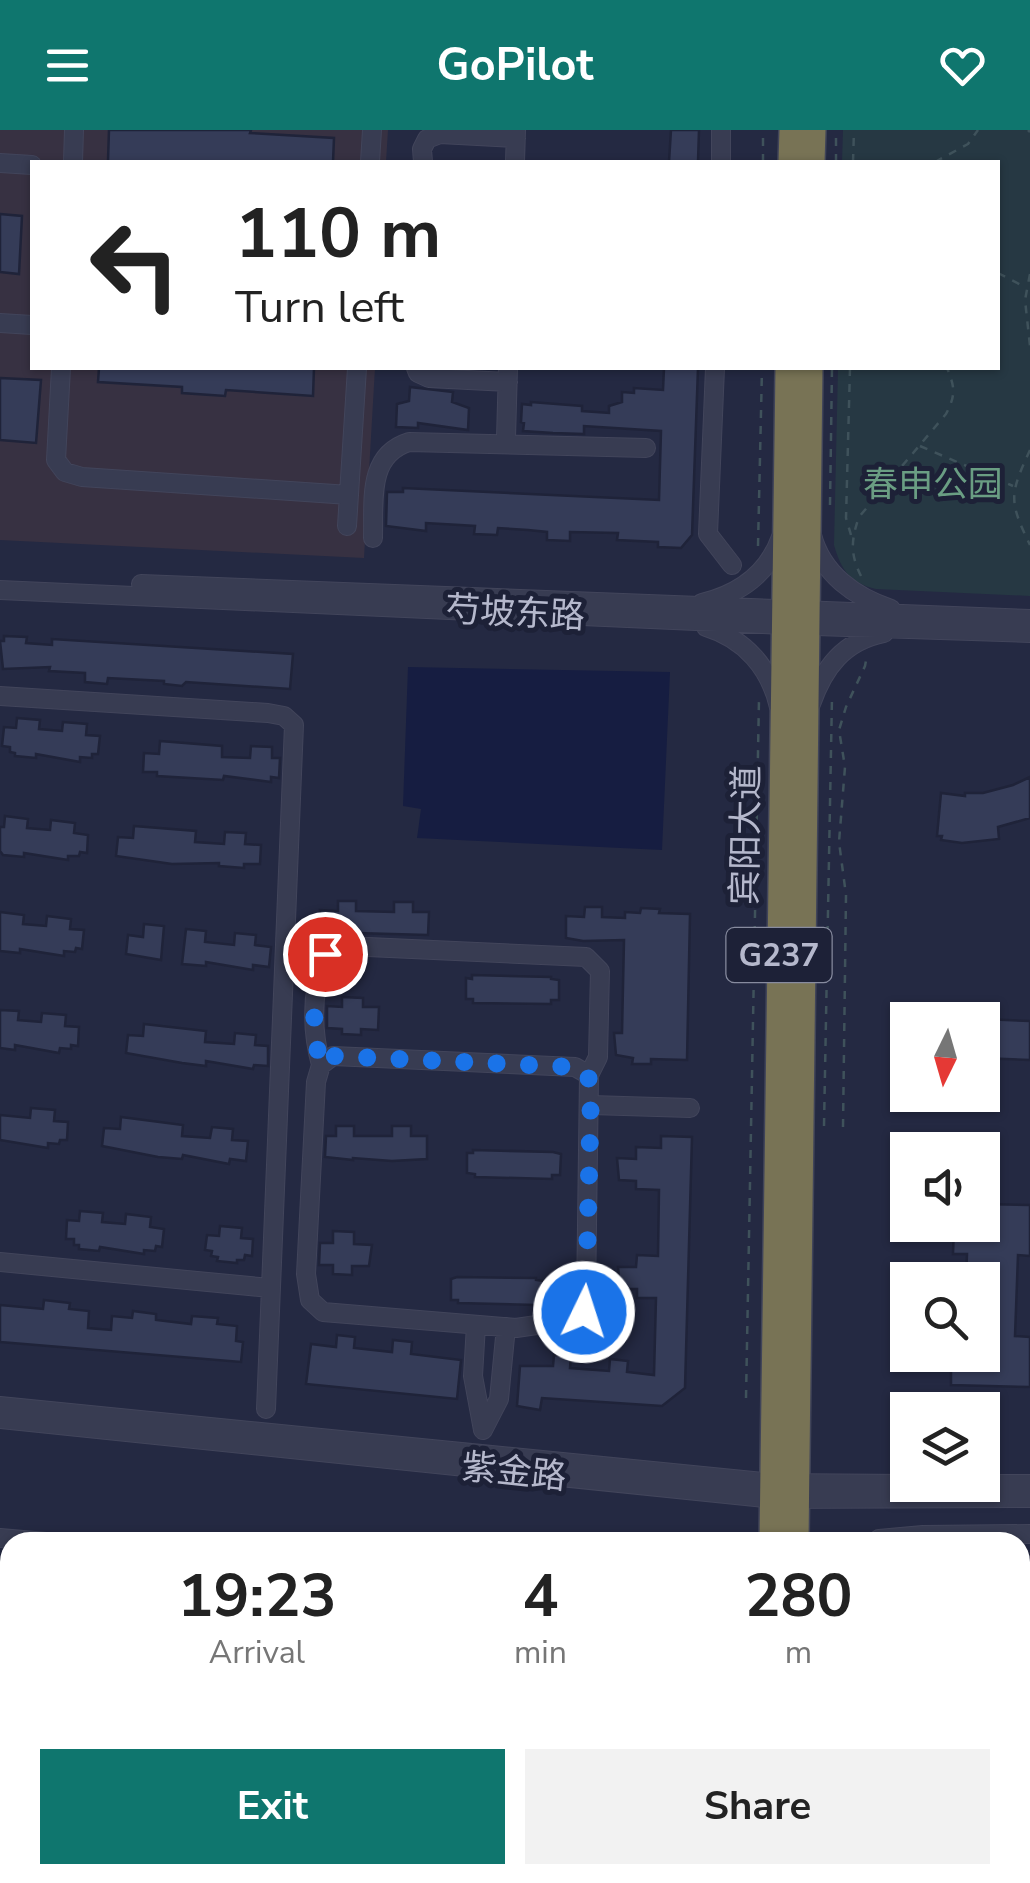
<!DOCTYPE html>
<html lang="en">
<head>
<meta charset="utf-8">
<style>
	:root { --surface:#fff; --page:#f2f2f2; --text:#222; --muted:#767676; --accent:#0f766e }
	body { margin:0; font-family:"Nunito Sans","Noto Sans SC",sans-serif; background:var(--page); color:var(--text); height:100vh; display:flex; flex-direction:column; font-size:38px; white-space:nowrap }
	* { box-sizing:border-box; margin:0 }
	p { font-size:32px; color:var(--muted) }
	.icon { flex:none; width:55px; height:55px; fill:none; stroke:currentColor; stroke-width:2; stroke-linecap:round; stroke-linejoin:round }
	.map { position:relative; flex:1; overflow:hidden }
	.sheet { position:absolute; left:0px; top:1402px; width:1030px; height:352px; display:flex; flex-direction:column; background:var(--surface); border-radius:30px 30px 0 0; box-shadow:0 2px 8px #0004 }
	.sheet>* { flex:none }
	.guide { position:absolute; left:30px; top:30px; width:970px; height:210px; border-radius:0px; box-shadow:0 2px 8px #0004; background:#fff; color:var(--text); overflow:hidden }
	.needle { width:65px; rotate:185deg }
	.fabs { position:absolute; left:890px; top:872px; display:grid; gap:20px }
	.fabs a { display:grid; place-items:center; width:110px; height:110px; border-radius:0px; background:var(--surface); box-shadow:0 2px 8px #0004; font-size:50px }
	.pin { position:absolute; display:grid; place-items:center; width:85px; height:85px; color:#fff; margin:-42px; border:5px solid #fff; border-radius:50%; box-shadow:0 2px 10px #0007 }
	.me { position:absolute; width:110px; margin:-55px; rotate:4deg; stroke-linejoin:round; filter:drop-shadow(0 0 8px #0008) }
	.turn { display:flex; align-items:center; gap:35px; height:210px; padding:0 40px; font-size:45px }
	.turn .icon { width:130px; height:130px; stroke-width:2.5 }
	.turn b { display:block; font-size:70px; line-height:85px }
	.eta { display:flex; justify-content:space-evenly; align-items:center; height:170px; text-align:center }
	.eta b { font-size:60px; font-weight:700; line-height:70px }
	.cta { display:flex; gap:20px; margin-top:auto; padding:20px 40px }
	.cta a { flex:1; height:115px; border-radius:0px; background:var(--accent); color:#fff; font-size:40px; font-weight:700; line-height:115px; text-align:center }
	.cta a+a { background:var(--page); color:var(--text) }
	header { display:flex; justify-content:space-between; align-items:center; height:130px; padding:0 40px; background:var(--accent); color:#fff; font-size:45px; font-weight:700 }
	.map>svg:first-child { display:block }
	.medical { fill:#373142 }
	.green { fill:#263843 }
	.water { fill:#161d41 }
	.building { fill:#353c58; stroke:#1f2339; stroke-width:2.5 }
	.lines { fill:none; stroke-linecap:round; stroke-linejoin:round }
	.minor-casing { stroke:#42455b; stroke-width:20 }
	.highway-casing { stroke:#404459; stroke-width:28 }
	.path { stroke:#3f525b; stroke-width:2.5; stroke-dasharray:8 8; stroke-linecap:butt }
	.minor { stroke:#383c52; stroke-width:18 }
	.highway { stroke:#787355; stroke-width:25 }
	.route { stroke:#1a73e8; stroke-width:18; stroke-dasharray:0 32.4 }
	.labels { text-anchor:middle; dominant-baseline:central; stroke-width:10; stroke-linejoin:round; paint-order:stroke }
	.shield { fill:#1d2137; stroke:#878b9f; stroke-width:2.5 }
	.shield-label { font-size:32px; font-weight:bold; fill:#b5b8cc }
	.park-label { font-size:35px; fill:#6a9e83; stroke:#1d2137 }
	.street-label { font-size:35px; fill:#b5b8cc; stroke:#1d2137 }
</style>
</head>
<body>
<header><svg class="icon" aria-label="menu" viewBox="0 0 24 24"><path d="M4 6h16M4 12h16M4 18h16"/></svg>GoPilot<svg class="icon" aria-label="heart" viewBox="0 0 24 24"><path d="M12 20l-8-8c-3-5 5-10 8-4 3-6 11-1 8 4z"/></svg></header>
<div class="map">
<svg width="1030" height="1753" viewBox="0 0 1030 1753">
	<rect width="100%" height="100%" fill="#242942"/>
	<!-- medical -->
	<path class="medical" d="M 0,0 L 388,0 L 386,32 L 32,32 L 32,238 L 375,238 L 364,428 L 0,410 Z"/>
	<!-- green -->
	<path class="green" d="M 843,0 L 1030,0 L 1030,466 L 876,459 C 850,453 841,440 834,415 L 838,238 L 998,238 L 998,32 L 842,32 Z"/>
	<!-- water -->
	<path class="water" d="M 408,537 L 670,542 L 662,720 L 417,708 L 421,679 L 403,676 Z"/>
	<!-- building -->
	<path class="building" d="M 109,0 L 251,0 L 250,3 L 334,8 L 333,32 L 108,31 Z
		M 671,0 L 699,0 L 698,32 L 669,32 Z
		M 0,84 L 22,86 L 19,144 L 0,142 Z
		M 99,238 L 314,238 L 313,266 L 226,260 L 225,266 L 182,263 L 182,257 L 98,252 Z
		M 664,238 L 698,238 L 692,405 L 681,418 L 658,417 L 658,412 L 617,410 L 618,403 L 570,402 L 570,411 L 547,410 L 547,402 L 528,400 L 498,398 L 497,405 L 474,404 L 475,396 L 460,395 L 426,393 L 426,401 L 386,396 L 387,362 L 403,362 L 403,358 L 659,370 L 661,301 L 584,296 L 584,304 L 553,303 L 523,301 L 524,293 L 521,292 L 522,274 L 531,275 L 531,272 L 582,276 L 582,281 L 609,283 L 609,276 L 622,272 L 622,262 L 634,263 L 634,258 L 663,260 Z
		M 0,248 L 41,250 L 36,313 L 0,310 Z
		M 410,257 L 453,262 L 452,272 L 469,278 L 468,300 L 418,293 L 418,298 L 396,297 L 397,274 L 409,271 Z
		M 4,506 L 27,507 L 26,513 L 52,515 L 52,509 L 293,524 L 290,559 L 186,552 L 182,556 L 164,554 L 164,551 L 108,548 L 107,554 L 85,552 L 85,543 L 49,541 L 50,537 L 3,539 L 0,511 L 4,511 Z
		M 17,588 L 40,590 L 39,599 L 62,601 L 63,592 L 87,594 L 86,605 L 100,606 L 98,624 L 92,624 L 92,628 L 80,627 L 80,632 L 36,624 L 36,628 L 15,626 L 15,623 L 10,622 L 10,617 L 2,616 L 4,597 L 16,598 Z
		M 160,611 L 222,616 L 222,627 L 250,628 L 251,616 L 272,617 L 272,628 L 280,628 L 279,648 L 271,647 L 271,652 L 224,646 L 223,650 L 157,646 L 157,642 L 143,642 L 144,623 L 159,624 Z
		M 1030,647 L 1030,688 L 998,697 L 999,709 L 962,713 L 941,710 L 942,706 L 937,706 L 941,663 L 965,666 L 965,663 L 983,663 L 1013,655 Z
		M 5,686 L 28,689 L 27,698 L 50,700 L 51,690 L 75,693 L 74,703 L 88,705 L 87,723 L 80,722 L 79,726 L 68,726 L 68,730 L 24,723 L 24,727 L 3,725 L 0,721 L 0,697 L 4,697 Z
		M 134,696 L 196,701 L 195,712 L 224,714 L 225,702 L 246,703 L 245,714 L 261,715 L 260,734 L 244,734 L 244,738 L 219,736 L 219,733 L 172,734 L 116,726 L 118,707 L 133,708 Z
		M 338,771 L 356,771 L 356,781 L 394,782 L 394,772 L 413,772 L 413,782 L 429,782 L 428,805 L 320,802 L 320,780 L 338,781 Z
		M 585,777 L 602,777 L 602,787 L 625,788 L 625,782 L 640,783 L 641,778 L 660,779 L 659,783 L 690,784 L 687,930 L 651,929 L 651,934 L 632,934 L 633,928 L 616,925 L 614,903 L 622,903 L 624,810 L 583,811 L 566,808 L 566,786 L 584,787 Z
		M 0,782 L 24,785 L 23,794 L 46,796 L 47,786 L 71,789 L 70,799 L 84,800 L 82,819 L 76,818 L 75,822 L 64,821 L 64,826 L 20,819 L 20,823 L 0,821 Z
		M 144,794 L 164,796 L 161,830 L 126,824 L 128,805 L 143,807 Z
		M 186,799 L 206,801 L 205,812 L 234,815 L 235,803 L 256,805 L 255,815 L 271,817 L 269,837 L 253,835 L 253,840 L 206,832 L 206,836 L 182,834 Z
		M 472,845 L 551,847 L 551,849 L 559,850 L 559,870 L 551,870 L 551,874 L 473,873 L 473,869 L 466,869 L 466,848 L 472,849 Z
		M 342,867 L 363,868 L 363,877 L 379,877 L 378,900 L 361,899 L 361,905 L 342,904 L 342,899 L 327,898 L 327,876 L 342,877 Z
		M 0,880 L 19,881 L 18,890 L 41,892 L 42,883 L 66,885 L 65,896 L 79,897 L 78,916 L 71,915 L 71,919 L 60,918 L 59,923 L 15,915 L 15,920 L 0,918 Z
		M 982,889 L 1030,891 L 1030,930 L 982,928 Z
		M 144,894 L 206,901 L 205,912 L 234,914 L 235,903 L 256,905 L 255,915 L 268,916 L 268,936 L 254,935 L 253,939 L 206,931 L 206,936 L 182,933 L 126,923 L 128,905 L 143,906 Z
		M 31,978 L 55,980 L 54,991 L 68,992 L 67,1010 L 60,1010 L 59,1014 L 48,1013 L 48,1018 L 0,1010 L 0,985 L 30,988 Z
		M 121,987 L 183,995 L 182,1006 L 210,1008 L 212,997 L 233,999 L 232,1010 L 248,1011 L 246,1031 L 230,1029 L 229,1034 L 183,1025 L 182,1029 L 158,1027 L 102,1016 L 104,998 L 120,999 Z
		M 336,996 L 354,996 L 354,1006 L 392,1006 L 392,996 L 411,996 L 411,1006 L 427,1006 L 427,1029 L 392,1031 L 353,1028 L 353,1030 L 325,1027 L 326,1006 L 336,1006 Z
		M 661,1006 L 692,1007 L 685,1258 L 662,1276 L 542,1268 L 540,1280 L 517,1276 L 520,1236 L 553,1236 L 554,1225 L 571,1226 L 570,1238 L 609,1241 L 610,1229 L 628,1231 L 627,1242 L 654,1245 L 656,1168 L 637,1168 L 637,1159 L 620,1159 L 618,1137 L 636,1137 L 637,1125 L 658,1126 L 659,1060 L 636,1059 L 636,1051 L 619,1050 L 617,1028 L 636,1029 L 636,1017 L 661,1018 Z
		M 473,1020 L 553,1022 L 561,1024 L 560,1045 L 552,1045 L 552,1049 L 475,1047 L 475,1044 L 467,1043 L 467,1023 L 473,1023 Z
		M 982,1074 L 1030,1075 L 1030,1126 L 1018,1125 L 1015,1206 L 1030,1207 L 1030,1257 L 951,1255 L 951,1225 L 982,1225 L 982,1150 L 966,1150 L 967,1124 L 953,1124 L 954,1095 L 982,1095 Z
		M 80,1081 L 103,1083 L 102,1092 L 125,1094 L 126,1084 L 151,1087 L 150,1097 L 164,1099 L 162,1117 L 156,1116 L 155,1121 L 144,1120 L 144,1124 L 100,1117 L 99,1121 L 79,1119 L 79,1115 L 74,1115 L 74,1109 L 66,1109 L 67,1090 L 79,1091 Z
		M 220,1096 L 242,1098 L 241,1108 L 253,1109 L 252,1126 L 245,1125 L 244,1130 L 237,1130 L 237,1133 L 217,1131 L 218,1127 L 211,1126 L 212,1121 L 205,1120 L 207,1105 L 219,1106 Z
		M 333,1101 L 354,1102 L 354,1114 L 372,1115 L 369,1136 L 352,1136 L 352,1145 L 333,1144 L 333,1135 L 319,1135 L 320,1113 L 333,1113 Z
		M 457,1147 L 536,1148 L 536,1150 L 544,1151 L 544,1171 L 536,1171 L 536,1175 L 458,1173 L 458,1170 L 451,1170 L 451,1149 Z
		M 44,1170 L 70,1173 L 69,1179 L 89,1181 L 88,1198 L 111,1200 L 112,1186 L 132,1188 L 133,1181 L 156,1184 L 156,1190 L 191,1194 L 192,1186 L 218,1188 L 217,1194 L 237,1196 L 236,1211 L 243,1212 L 241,1232 L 0,1212 L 0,1175 L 43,1179 Z
		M 337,1205 L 355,1207 L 354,1218 L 392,1222 L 393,1210 L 412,1212 L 411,1224 L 461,1230 L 457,1269 L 306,1254 L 311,1214 L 336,1217 Z"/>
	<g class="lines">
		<defs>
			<path id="minor" d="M 73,32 L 74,0
				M 370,32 L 372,0
				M 423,32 L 422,19 L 427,9 L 440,4 L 516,8
				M 515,32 L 516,0
				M 721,32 L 721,0
				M 0,33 L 32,35
				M 0,193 L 32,195
				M 61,238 L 56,330 L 65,342 L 82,347 L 349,365
				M 416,238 L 418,243 L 429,248 L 508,252
				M 715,238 L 708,404 L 732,435
				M 506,308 L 508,238
				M 347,396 L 357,238
				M 812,405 C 822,444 855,467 891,479
				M 373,408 C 374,371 367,325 409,312 L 646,318
				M 141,454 L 1030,489
				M 0,460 L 785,495 L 1030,503
				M 702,473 C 739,464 768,444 781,407
				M 706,497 C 745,509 770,538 779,577
				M 0,566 L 268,583 L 284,586 L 294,595 L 266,1279
				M 811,574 C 824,537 844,511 884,503
				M 333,926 L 575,937 L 589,945 L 586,1171 L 578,1189 L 516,1198 L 323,1182 L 310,1170 L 306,1144 L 316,952 L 321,935 Z
				M 321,935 C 311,898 312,860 325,824 L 346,816 L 586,827 L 600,841 L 598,927 L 589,945
				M 591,975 L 690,978
				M 0,1132 L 270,1158
				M 476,1195 L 473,1246 L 483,1300
				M 0,1276 L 773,1353 L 908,1354
				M 0,1289 L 773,1369 L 1030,1368
				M 483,1300 L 499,1269 L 506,1197
				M 982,1354 L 1030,1354
				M 0,1408 L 46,1412
				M 875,1412 L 879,1409 L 923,1405 L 1030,1404
				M 1020,1518 L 1030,1517
				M 1020,1588 L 1030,1589
				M 304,1753 L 307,1745
				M 842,1753 L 842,1745"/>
			<path id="highway" d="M 791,32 L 792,0
				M 812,32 L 813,0
				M 772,1412 L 788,238
				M 796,1412 L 810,238
				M 768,1753 L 768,1745
				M 789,1753 L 789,1745"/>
		</defs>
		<!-- minor casing -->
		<use href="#minor" class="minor-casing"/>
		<!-- highway casing -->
		<use href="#highway" class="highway-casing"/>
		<!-- path -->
		<path class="path" d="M 1028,0 L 1030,2
			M 763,32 L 763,0
			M 836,32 L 836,0
			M 853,32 L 854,0
			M 935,32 L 968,14 L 978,0
			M 998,143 L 1023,156
			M 1030,144 L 1025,170 L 1030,216
			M 850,238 L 846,388 L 851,405
			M 920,316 L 1013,356
			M 1030,320 C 1010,364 1008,370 1030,415
			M 830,375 L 832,238
			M 758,416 L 762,238
			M 861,446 C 850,424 851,410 859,387 L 946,284 C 956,265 955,257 947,238
			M 824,996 L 832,567
			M 843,997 L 846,765 L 839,712 L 845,637 L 839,600 L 846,577 L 865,536 L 867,525
			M 746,1268 L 759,569"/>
		<!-- minor -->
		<use href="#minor" class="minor"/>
		<!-- highway -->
		<use href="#highway" class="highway"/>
	</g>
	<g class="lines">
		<!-- route -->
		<path class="route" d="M 325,824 C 312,860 311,898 321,935 L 333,926 L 575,937 L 588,945 L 591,962 L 586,1172 L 584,1182"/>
	</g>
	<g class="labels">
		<!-- shield labels -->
		<rect class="shield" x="726.5" y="798" width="105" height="54" rx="8"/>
		<g class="shield-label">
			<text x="779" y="825">G237</text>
		</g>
		<!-- park labels -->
		<g class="park-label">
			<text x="933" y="354">春申公园</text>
		</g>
		<!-- street labels -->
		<g class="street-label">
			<text transform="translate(515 483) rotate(3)">芍坡东路</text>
			<text transform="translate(746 705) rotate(-89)">宾阳大道</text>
			<text transform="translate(514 1342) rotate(6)">紫金路</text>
		</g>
	</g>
</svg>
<div class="fabs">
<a><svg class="needle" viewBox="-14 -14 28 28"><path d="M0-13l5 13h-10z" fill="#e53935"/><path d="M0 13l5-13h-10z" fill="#767676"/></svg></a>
<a><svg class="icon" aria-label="sound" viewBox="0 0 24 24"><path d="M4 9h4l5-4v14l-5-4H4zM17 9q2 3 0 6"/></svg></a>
<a><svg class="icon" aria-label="search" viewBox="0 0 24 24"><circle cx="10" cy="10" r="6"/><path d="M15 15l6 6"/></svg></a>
<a><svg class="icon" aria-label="layers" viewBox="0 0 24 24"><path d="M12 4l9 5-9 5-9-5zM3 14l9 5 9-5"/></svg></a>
</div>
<div class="pin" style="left:325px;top:824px;background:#d93025"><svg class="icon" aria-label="arrive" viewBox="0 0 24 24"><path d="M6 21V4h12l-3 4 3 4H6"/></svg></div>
<svg class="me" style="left:584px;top:1182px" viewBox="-20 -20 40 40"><circle r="17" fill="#1a73e8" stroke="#fff" stroke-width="3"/><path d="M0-11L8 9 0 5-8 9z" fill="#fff"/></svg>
<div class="guide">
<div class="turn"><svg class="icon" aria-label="left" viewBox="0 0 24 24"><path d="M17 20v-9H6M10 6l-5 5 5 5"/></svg><div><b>110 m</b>Turn left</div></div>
</div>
<section class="sheet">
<div class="eta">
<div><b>19:23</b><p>Arrival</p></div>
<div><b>4</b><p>min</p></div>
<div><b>280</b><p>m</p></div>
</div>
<div class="cta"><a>Exit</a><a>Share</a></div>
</section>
</div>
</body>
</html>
